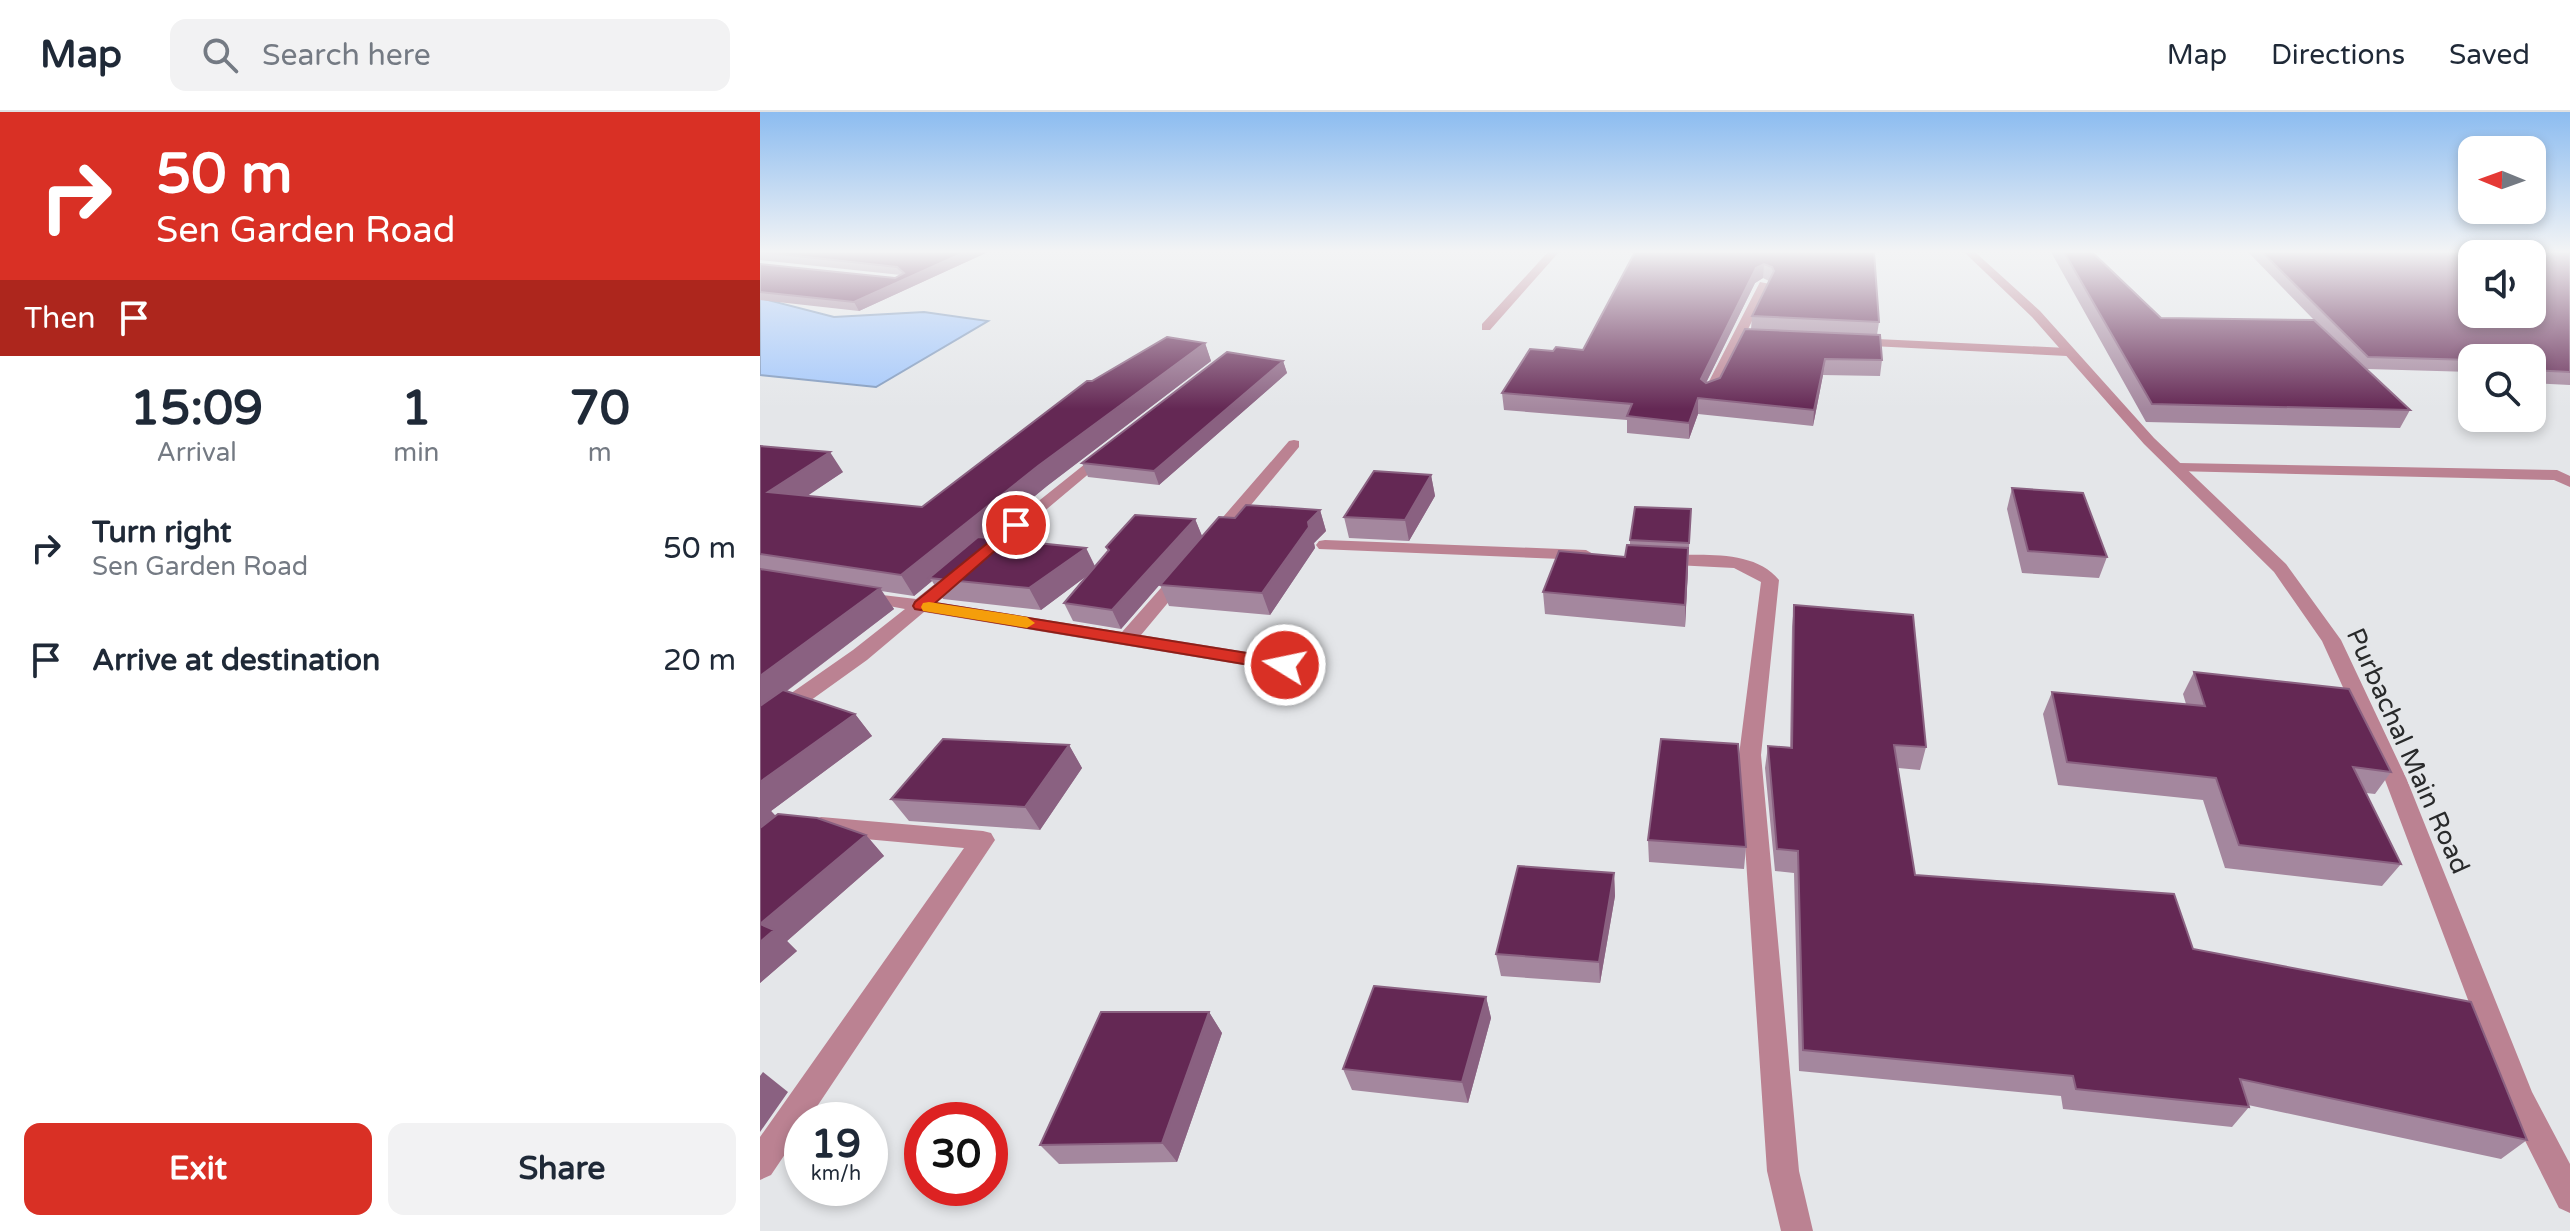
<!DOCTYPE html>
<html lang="en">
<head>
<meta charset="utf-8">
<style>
	:root { --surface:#fff; --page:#f2f2f3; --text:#1f2937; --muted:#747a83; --line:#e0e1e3; --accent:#d93025 }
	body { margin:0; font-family:"Varela Round",sans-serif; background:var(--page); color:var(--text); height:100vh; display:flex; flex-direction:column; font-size:30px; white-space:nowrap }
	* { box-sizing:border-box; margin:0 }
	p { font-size:26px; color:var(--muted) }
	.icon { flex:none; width:44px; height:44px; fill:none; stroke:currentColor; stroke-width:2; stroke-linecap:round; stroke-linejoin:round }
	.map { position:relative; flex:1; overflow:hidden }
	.panel { display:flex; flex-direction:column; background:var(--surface); width:760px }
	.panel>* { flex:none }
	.guide { background:#d93025; color:#fff; overflow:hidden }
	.needle { width:52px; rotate:271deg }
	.buttons { position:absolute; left:1698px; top:24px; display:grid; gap:16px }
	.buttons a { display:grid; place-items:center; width:88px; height:88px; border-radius:16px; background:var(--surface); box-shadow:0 4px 12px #0003; font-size:40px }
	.speed { position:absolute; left:24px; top:990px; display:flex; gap:16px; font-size:40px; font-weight:700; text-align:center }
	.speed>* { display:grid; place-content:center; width:104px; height:104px; border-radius:50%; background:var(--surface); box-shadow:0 4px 12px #0003; line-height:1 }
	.speed small { font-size:20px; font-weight:400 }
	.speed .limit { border:12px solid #d22; background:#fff; color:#111 }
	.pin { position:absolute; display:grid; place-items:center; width:68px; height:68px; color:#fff; margin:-34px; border:4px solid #fff; border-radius:50%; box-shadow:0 2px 8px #0007 }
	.me { position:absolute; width:88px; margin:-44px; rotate:280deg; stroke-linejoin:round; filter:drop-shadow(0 0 6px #0008) }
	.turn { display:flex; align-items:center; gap:28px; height:168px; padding:0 24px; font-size:36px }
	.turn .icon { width:104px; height:104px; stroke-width:2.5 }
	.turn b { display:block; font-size:56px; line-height:68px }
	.then { display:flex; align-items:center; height:76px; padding:0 24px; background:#0003; gap:16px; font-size:30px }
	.eta { display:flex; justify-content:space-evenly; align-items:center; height:136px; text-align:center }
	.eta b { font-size:48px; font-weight:700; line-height:56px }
	.primary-button { display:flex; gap:16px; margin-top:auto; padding:16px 24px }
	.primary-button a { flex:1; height:92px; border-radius:16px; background:var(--accent); color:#fff; font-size:32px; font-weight:700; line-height:92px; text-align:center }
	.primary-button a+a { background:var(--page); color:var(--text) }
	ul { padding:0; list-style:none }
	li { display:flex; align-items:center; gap:24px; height:112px; padding:0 24px }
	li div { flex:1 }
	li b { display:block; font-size:30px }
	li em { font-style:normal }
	header { display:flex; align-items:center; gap:48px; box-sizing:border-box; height:112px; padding:0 40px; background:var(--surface); border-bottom:2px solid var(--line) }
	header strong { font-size:38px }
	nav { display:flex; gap:44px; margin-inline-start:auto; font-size:28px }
	.search { width:560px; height:72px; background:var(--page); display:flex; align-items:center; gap:20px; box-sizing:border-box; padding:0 28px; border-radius:16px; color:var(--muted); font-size:30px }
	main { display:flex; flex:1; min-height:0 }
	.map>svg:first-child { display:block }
	.water { fill:#a3c7fb; stroke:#7e98bd; stroke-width:2 }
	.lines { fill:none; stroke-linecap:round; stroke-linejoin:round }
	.minor { fill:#bb8292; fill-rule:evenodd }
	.tertiary { fill:#bb8292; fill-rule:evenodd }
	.wall { fill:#a4879e; fill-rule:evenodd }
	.shaded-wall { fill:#8a6181 }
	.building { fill:#642854; stroke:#8a6181; stroke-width:2; fill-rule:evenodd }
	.route { fill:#d93025; stroke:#8d1f18; stroke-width:2 }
	.slow { fill:#f59e0b }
	.labels { text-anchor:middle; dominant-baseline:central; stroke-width:8; stroke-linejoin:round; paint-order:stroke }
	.street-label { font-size:26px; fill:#292a2b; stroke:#e4e6e9 }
</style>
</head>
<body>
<header>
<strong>Map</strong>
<div class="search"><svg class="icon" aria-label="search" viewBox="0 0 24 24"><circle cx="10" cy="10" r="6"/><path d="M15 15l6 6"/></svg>Search here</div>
<nav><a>Map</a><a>Directions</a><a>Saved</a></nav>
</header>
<main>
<section class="panel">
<div class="guide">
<div class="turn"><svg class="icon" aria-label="right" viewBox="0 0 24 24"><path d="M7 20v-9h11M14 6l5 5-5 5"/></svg><div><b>50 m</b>Sen Garden Road</div></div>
<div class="then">Then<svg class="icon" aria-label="arrive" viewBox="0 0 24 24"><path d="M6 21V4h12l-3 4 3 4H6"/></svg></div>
</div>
<div class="eta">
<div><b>15:09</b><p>Arrival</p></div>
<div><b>1</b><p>min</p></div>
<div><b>70</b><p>m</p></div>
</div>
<ul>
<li><svg class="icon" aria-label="right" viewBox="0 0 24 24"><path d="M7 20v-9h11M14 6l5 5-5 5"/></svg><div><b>Turn right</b><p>Sen Garden Road</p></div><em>50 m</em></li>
<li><svg class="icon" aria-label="arrive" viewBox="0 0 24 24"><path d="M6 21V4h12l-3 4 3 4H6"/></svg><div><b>Arrive at destination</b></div><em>20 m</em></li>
</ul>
<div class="primary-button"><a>Exit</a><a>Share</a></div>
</section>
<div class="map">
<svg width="1810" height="1119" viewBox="0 0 1810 1119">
	<rect width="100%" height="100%" fill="#e4e6e9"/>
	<!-- water -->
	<path class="water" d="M 0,186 L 74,205 L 164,200 L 228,209 L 116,275 L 0,263 Z"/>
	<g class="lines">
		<!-- minor -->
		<path class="minor" d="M 788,140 L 799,140 L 730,218 L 722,218 L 722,212 Z
			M 1000,170 L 1010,172 L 957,281 L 945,284 L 943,281 Z
			M 1096,226 L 1307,236 L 1313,240 L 1307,244 L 1092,233 L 1090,230 Z
			M 534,328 L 539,329 L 539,335 L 462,428 L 450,428 L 448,424 L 450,420 L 529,329 Z
			M 345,336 L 353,341 L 350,344 L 176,490 L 362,520 L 416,459 L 422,458 L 431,463 L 381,523 L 525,546 L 535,553 L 532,558 L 525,560 L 164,500 L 107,548 L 8,619 L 0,622 L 0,603 L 93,538 L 145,497 L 97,488 L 94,484 L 97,480 L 156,487 Z
			M 1419,351 L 1797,358 L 1810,364 L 1810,375 L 1794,368 L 1414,359 L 1411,356 Z
			M 565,428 L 826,438 L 835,443 L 826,448 L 559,437 L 556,433 L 559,429 Z
			M 901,443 C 938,444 993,436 1019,468 L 1001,643 L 1039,1059 L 1053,1119 L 1021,1119 L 1007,1059 L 979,643 L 1001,470 L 974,456 L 895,452 L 892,448 Z
			M 61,705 L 223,719 L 231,721 L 235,728 L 48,1008 L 42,1008 L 42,1017 L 11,1063 L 0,1068 L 0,1025 L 204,736 L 61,723 L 53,721 L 49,714 L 53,707 Z"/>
		<!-- tertiary -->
		<path class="tertiary" d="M 1204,140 L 1215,140 L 1280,199 L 1394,326 L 1526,452 L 1581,528 L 1647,668 L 1772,980 L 1810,1052 L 1810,1101 L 1799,1096 L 1750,999 L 1625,668 L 1562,529 L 1514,460 L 1384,332 L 1272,205 Z"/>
	</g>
	<!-- wall -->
	<path class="wall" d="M 0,140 L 228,140 L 99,199 L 0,188 L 0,152 L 135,166 L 141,163 L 0,148 Z
		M 875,140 L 1114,140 L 1119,210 L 1117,223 L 1122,248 L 1120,264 L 1063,263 L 1053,314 L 938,302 L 929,327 L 867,321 L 867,308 L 744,298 L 742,281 L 823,238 ZM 1003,166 L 1009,169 L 992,204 L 991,217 L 960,266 L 946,271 L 995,171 Z
		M 1291,140 L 1332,140 L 1401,206 L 1554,208 L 1488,140 L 1810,140 L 1810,273 L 1772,271 L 1772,246 L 1712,246 L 1712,260 L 1607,257 L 1650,298 L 1640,316 L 1386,310 Z
		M 445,231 L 451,249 L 287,374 L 224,426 L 326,436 L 335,454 L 348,439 L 346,435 L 435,407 L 442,424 L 361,517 L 313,509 L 304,491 L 325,465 L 281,498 L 183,487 L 172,469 L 154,484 L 121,479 L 134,497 L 27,579 L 95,602 L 112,624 L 11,699 L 16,704 L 106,723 L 124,744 L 27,829 L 37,839 L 0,871 L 0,334 L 83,360 L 46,384 L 162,395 L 332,269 Z
		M 523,249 L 527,261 L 399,373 L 328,365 L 322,351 Z
		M 671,363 L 675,384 L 649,429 L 589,426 L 584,405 Z
		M 1252,376 L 1347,445 L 1339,466 L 1262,461 L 1247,397 Z
		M 931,397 L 925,515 L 785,502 L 783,480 L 865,445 L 870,434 L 870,428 Z
		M 560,398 L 566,419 L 554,431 L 555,436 L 510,503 L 409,494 L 400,473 Z
		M 1034,493 L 1166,635 L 1160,658 L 1138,656 L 1155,763 L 1433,837 L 1767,1028 L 1741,1047 L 1488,993 L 1489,995 L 1472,1015 L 1303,997 L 1301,984 L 1039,959 L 1034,761 L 1015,759 L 1005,656 L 1008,634 L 1030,635 L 1032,515 Z
		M 1434,560 L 1631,660 L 1615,682 L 1606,681 L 1641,752 L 1622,774 L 1465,756 L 1443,688 L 1298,673 L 1283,602 L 1292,580 L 1426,592 L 1423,582 Z
		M 309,633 L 322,656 L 280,718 L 149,709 L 131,687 Z
		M 888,728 L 986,735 L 984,757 L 889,750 Z
		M 854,761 L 855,784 L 840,871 L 741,864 L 736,842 Z
		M 726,885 L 731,906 L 708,991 L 592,978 L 583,957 Z
		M 449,900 L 462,921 L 417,1050 L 299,1052 L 280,1033 Z"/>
	<!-- shaded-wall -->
	<path class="shaded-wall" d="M 205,140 L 228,140 L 99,199 L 94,190 Z
		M 1004,152 L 1003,166 L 995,171 L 940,283 L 941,267 L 996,156 Z
		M 445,231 L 451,249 L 287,374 L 175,466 L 169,466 L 172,469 L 154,484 L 141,463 L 278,354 Z
		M 1065,247 L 1063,263 L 1053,314 L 1054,298 Z
		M 523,249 L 527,261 L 399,373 L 394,359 Z
		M 938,286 L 938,302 L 929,327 L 929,311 Z
		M 70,340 L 83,360 L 22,401 L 8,380 Z
		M 671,363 L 675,384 L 649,429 L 645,408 Z
		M 560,398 L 566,419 L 554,431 L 555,436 L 510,503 L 502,481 L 548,410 Z
		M 435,407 L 442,424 L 361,517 L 352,498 Z
		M 326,436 L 336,457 L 281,498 L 269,476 Z
		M 928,436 L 928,458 L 925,515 L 925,493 Z
		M 120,476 L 134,497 L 0,599 L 0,564 Z
		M 95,602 L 112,624 L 11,699 L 19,708 L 0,720 L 0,670 Z
		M 309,633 L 322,656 L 280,718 L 265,695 Z
		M 106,723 L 124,744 L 27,829 L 37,839 L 0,871 L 0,812 Z
		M 854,761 L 855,784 L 840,871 L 839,850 Z
		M 726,885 L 731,906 L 708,991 L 702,970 Z
		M 449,900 L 462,921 L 417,1050 L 402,1031 Z
		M 3,960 L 28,980 L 0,1020 L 0,964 Z"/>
	<!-- building -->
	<path class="building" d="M 0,140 L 205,140 L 94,190 L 0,180 L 0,152 L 135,166 L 144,161 L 137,155 Z
		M 875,140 L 1114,140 L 1119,210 L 992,204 L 1014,159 L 1012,155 L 1004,152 L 996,156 L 941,267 L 946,271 L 960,266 L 985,217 L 1120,223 L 1122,248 L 1065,247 L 1054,298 L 938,286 L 929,311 L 867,304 L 872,292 L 742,281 L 770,237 L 793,239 L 796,235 L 823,238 Z
		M 1304,140 L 1332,140 L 1401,206 L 1554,208 L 1650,298 L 1392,292 Z
		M 1502,140 L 1810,140 L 1810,260 L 1772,258 L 1772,246 L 1712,246 L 1712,248 L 1608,245 ZM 1712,142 L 1772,142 L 1772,202 L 1712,202 Z
		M 407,225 L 445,231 L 278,354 L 141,463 L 0,442 L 0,334 L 70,340 L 8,380 L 162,395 L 327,269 L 332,269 Z
		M 467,240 L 523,249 L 394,359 L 322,351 Z
		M 614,359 L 671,363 L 645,408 L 584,405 Z
		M 1252,376 L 1323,381 L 1347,445 L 1268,439 Z
		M 486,393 L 560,398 L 548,410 L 549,415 L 502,481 L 400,473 L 459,405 L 475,406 Z
		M 875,395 L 931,397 L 929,431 L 870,428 Z
		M 375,403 L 435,407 L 352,498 L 304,491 L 349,438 L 346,435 Z
		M 218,425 L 326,436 L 269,476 L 169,466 Z
		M 867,433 L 928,436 L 925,493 L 783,480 L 799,439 L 865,445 Z
		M 0,457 L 120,476 L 0,564 Z
		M 1034,493 L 1153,503 L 1166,635 L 1134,633 L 1155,763 L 1414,782 L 1433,837 L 1711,890 L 1767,1028 L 1480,967 L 1489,995 L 1316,977 L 1313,964 L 1043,938 L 1038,739 L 1017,737 L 1008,634 L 1032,636 Z
		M 1434,560 L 1589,577 L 1631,660 L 1593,655 L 1641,752 L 1479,733 L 1456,666 L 1307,650 L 1292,580 L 1445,594 Z
		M 23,578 L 95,602 L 0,670 L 0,594 Z
		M 183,627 L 309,633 L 265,695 L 131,687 Z
		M 901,627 L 978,632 L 986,735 L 888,728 Z
		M 18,702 L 57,706 L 106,723 L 0,812 L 0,716 Z
		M 758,754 L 854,761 L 839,850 L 736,842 Z
		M 0,812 L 14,818 L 0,830 Z
		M 614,874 L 726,885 L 702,970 L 583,957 Z
		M 341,900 L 449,900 L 402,1031 L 280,1033 Z"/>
	<!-- sky -->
	<linearGradient id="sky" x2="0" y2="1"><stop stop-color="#8cbcf0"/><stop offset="0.47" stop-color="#f3f4f5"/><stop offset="1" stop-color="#f3f4f5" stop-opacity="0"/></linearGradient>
	<rect width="1810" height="297" fill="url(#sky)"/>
	<!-- route -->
	<path class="route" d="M 256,408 L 261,410 L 261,416 L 175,491 L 525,547 L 534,553 L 525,559 L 155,497 L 153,494 L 155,490 Z"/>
	<!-- slow -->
	<path class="slow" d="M 169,490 L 267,505 L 275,511 L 267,516 L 163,499 L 161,495 L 163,491 Z"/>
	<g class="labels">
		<!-- street labels -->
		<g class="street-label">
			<text transform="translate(1648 639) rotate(66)">Purbachal Main Road</text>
		</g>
	</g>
</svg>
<div class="buttons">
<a><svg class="needle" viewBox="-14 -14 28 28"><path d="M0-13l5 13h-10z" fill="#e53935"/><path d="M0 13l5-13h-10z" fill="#747a83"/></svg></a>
<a><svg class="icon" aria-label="sound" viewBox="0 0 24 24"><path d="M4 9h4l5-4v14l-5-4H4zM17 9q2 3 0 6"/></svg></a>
<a><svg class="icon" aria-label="search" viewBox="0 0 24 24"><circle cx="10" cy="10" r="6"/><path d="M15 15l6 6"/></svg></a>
</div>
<div class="speed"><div>19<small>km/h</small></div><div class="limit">30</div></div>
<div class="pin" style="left:256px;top:413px;background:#d93025"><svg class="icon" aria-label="arrive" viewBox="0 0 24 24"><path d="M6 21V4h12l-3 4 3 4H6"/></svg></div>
<svg class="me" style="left:525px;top:553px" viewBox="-20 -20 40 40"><circle r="17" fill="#d93025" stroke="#fff" stroke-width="3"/><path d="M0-11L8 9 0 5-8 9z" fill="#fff"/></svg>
</div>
</main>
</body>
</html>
